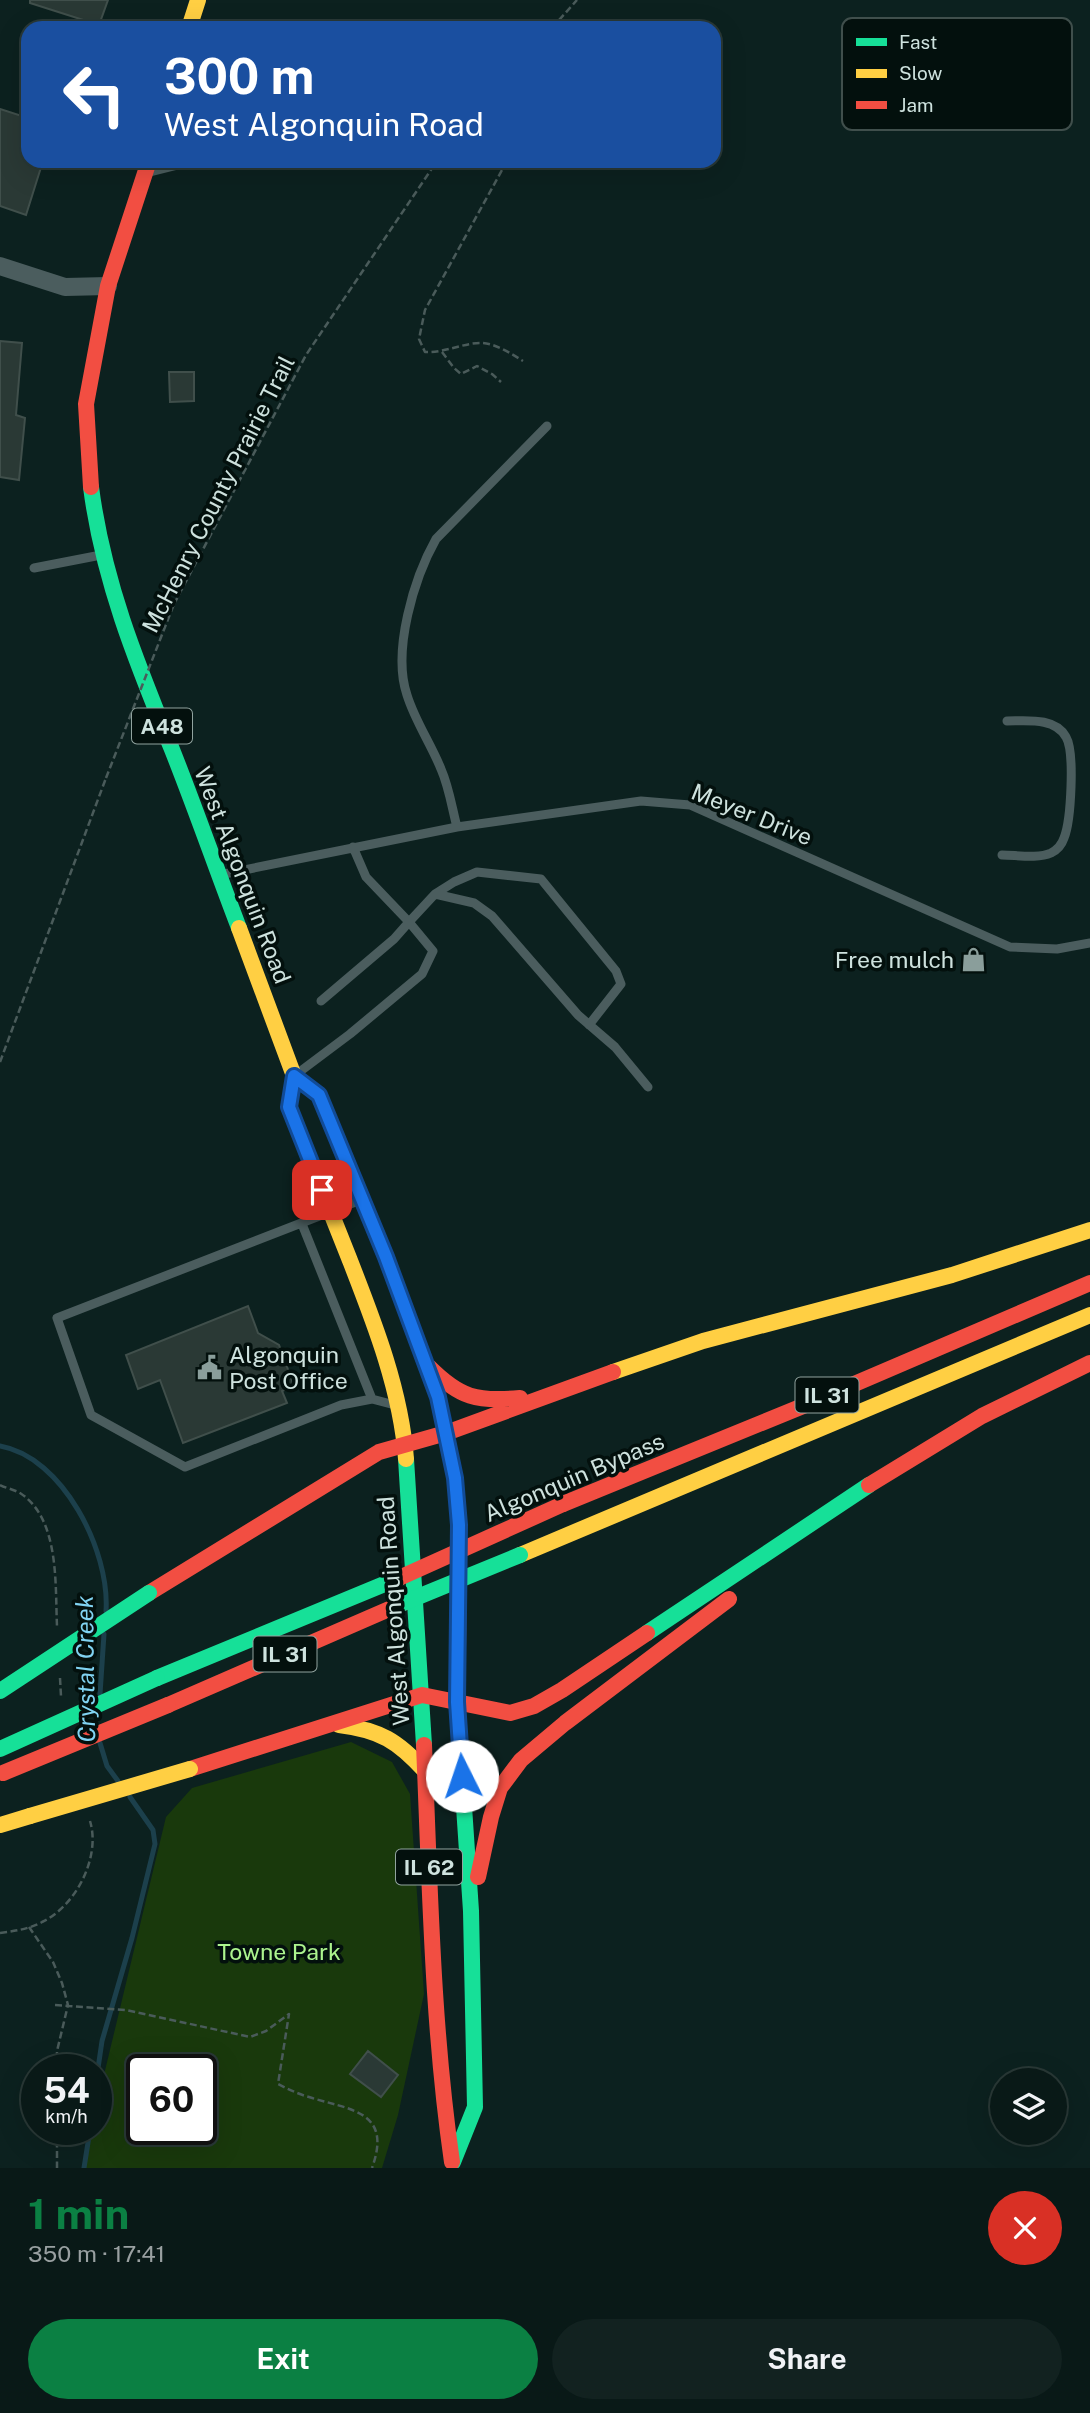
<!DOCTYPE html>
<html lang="en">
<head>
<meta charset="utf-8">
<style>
	:root { --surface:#091917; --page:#122220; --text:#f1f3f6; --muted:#99a0a1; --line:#293836; --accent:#0b8043 }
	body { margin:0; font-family:"Public Sans",sans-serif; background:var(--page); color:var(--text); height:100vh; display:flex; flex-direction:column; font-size:26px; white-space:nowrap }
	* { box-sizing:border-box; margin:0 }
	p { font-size:23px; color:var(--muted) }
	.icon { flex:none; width:38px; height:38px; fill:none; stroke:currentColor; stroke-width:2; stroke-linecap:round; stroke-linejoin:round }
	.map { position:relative; height:2168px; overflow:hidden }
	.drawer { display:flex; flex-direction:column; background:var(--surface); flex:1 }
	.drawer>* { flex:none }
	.guide { position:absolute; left:21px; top:21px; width:700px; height:147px; border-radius:21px; box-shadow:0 7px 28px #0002,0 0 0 2px var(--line); background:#1a4fa0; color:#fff; overflow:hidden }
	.tools { position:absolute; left:990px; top:2068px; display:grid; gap:14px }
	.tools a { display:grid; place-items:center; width:77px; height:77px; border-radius:50%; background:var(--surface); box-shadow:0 7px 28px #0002,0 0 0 2px var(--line); font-size:35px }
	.speed { position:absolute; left:21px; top:2054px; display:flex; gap:14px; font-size:35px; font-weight:700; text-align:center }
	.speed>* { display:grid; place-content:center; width:91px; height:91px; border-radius:50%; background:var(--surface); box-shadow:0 7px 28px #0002,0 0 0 2px var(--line); line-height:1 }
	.speed small { font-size:18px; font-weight:400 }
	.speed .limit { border:4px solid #111; border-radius:10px; background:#fff; color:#111 }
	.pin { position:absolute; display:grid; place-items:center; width:60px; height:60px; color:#fff; margin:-30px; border-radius:14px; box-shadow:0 4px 10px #0006 }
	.me { position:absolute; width:77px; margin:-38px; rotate:356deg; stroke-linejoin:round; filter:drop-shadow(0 0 5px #0008) }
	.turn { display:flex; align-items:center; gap:24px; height:147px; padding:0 28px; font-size:32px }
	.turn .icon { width:91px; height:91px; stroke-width:2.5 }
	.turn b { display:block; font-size:49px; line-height:60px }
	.round { display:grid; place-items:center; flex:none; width:74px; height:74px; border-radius:37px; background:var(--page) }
	.summary { display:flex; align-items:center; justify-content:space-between; height:119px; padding:0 28px }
	h1 { font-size:42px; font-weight:700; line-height:52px; color:var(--accent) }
	.action { display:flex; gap:14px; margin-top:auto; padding:14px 28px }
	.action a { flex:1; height:80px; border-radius:42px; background:var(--accent); color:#fff; font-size:28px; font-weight:700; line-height:80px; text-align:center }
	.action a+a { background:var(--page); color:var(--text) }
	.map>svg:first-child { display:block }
	.green { fill:#19390c; fill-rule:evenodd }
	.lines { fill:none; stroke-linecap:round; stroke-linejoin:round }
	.stream { stroke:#1c404c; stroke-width:5 }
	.building { fill:#2a3935; stroke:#404f4b; stroke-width:2 }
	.path { stroke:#4a5b5a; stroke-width:2.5; stroke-dasharray:7 3.5; stroke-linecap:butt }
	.lane { stroke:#4b5d5e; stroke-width:9 }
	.street { stroke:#4b5d5e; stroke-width:18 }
	.fast { stroke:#16e098; stroke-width:16 }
	.slow { stroke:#ffcf43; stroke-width:16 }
	.jam { stroke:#f24e42; stroke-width:16 }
	.path-bridge { stroke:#4a5b5a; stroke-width:2.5; stroke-dasharray:7 3.5; stroke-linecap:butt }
	.fast-bridge { stroke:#16e098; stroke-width:16 }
	.slow-bridge { stroke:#ffcf43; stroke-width:16 }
	.jam-bridge { stroke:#f24e42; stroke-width:16 }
	.route-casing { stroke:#114b97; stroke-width:18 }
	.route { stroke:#1a73e8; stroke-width:12 }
	.labels { text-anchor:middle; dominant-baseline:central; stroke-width:7; stroke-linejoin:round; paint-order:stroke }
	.shield { fill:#03100d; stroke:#91a39f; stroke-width:2 }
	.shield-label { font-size:21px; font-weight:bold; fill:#cee2de }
	.street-label { font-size:23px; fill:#cee2de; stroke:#03100d }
	.poi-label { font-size:23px; fill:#cee2de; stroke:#03100d; text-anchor:end }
	.park-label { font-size:23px; fill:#acf48e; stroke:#03100d }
	.water-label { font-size:24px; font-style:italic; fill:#81d3f2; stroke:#03100d }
	.key { fill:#03100d; stroke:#404f4c; stroke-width:2 }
	.key-label { font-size:19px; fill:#cee2de }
</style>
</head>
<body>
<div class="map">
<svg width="1090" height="2168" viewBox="0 0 1090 2168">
	<rect width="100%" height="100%" fill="#0c211f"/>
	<!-- green -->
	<path class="green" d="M 351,1742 L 392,1762 L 410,1794 L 424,1994 L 398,2115 L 382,2168 L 82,2168 L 91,2130 L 96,2130 L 96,2108 L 166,1817 L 192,1788 ZM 142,2070 L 201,2070 L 201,2130 L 142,2130 Z"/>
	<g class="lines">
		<!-- stream -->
		<path class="stream" d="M 0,1446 C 63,1457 110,1551 106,1611
			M 100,1694 L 104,1634
			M 100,1743 L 107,1766 L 118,1781
			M 96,2082 L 102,2041 L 132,1938 L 155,1844 L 153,1830 L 130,1797
			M 84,2168 L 90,2130"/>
	</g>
	<!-- building -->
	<path class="building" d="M 30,0 L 108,0 L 99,25 L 30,3 Z
		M 0,109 L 28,118 L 28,161 L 43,161 L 26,215 L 0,206 Z
		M 0,341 L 22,343 L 16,415 L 25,418 L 19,480 L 0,477 Z
		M 169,372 L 194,372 L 194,401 L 170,402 Z
		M 248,1306 L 258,1333 L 279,1345 L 294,1386 L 282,1391 L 287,1403 L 183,1443 L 160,1380 L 138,1389 L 126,1355 Z
		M 368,2051 L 398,2075 L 381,2097 L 350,2074 Z"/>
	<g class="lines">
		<!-- path -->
		<path class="path" d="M 552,28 L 577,0
			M 507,161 L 425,310 L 419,339 L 425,352 C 445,353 462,343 481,343 C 495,343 512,354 523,361
			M 442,352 L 454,368 L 461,374 L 477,366 L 492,374 L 501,382
			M 174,604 L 306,355 L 437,161
			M 0,1062 L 106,778
			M 0,1485 C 6,1488 15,1490 20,1493 C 60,1519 55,1585 57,1626
			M 60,1678 L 61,1696
			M 29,1927 L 53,1962 L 62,1983 L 68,2005 L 57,2051 L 57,2070
			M 0,1933 C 15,1931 29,1929 42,1922 C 76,1906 101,1857 90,1821
			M 55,2005 L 126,2010 L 250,2037 L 266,2031 L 289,2014 L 278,2084 C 288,2089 298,2094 309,2097 C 349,2110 393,2110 372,2168
			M 57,2130 L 57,2168"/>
		<!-- lane -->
		<path class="lane" d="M 150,172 L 182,164 L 185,161
			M 34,568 L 101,555
			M 457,827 C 452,808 449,787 441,769 C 431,744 415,721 407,695 C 392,651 414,578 436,539 L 547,426
			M 353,847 L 366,877 L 409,922 L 435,894 L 474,903 L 492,916 L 578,1015 L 615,1047 L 648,1087
			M 1002,855 C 1016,855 1038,859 1051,853 C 1057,850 1062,844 1064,838 C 1071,821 1075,752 1066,737 C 1055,717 1026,721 1007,721
			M 224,874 L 457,827 L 641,801 L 690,805 L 1010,947 L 1057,949 L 1090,943
			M 435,894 L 454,882 L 477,872 L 541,879 L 616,971 L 621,984 L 589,1025
			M 298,1073 L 350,1034 L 422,974 L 433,951 L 409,922 L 394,939 L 321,1001
			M 358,1201 L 57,1318 L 91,1415 L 185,1467 L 341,1405 L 372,1399 L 391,1404
			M 302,1224 L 372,1399"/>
		<!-- street -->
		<path class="street" d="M 0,266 L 65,287 L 108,286"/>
		<!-- fast -->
		<path class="fast" d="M 91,487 C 103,580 136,661 171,747 C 195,807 216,868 239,928
			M 406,1459 L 424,1745
			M 647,1633 L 869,1485
			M 157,1678 L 399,1578
			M 453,2162 L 475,2107 L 471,1911 L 457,1702 L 458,1650"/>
		<!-- slow -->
		<path class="slow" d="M 189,28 L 198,0
			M 239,928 L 294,1076 L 289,1107 C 309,1157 329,1207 349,1258 C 374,1322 401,1390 406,1459
			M 613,1372 L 703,1341 L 952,1275 L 1090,1230
			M 520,1555 L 1090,1315
			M 339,1725 C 380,1730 398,1741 425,1771
			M 0,1825 L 30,1816"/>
		<!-- jam -->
		<path class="jam" d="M 91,487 L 86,404 L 108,286 L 149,161
			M 294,1076 L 319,1095 L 386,1257 L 438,1397 L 455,1478 L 459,1525 L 458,1650
			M 429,1367 C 460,1398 477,1402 520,1398
			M 869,1485 L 982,1416 L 1090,1363
			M 563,1504 L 803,1406 L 1090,1283
			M 149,1593 L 379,1452 L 446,1433 L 613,1372
			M 168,1705 L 403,1603
			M 424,1745 C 430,1884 432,2024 452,2162
			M 190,1769 L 422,1695 L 510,1713 L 534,1706 L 562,1690 L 647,1633
			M 478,1877 L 491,1817 L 500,1788 L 521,1760 L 565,1723 L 729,1599"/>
		<!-- path-bridge -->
		<path class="path-bridge" d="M 106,778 L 174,604"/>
		<!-- fast-bridge -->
		<path class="fast-bridge" d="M 403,1603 L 520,1555
			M 0,1691 L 149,1593
			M 0,1749 L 157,1678"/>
		<!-- slow-bridge -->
		<path class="slow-bridge" d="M 30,1816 L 190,1769"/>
		<!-- jam-bridge -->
		<path class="jam-bridge" d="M 399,1578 L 563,1504
			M 3,1773 L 168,1705"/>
	</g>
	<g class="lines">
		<defs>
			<path id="route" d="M 322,1190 L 289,1107 L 294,1076 L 319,1095 L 386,1257 L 438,1397 L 455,1478 L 459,1525 L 457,1702 L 462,1776"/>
		</defs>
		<!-- route casing -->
		<use href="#route" class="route-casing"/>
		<!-- route -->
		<use href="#route" class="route"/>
	</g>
	<!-- icons -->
	<defs>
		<symbol id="shop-bare" viewBox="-9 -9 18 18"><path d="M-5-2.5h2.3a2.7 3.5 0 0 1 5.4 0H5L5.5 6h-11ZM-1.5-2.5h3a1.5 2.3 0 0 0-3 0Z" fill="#8a9e9b" stroke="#03100d" stroke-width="2.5" paint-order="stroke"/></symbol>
		<symbol id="civic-bare" viewBox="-9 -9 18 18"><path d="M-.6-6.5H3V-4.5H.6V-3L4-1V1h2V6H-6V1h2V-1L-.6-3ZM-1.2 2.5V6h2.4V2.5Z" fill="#8a9e9b" stroke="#03100d" stroke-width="2.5" paint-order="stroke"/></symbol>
	</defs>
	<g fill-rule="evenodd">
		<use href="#shop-bare" x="956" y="942" width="35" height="35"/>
		<use href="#civic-bare" x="192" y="1350" width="35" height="35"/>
	</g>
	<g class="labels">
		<!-- shield labels -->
		<g class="shield">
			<rect x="132" y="708.5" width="60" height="35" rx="5"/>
			<rect x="795.5" y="1377.5" width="63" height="35" rx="5"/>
			<rect x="253.5" y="1636.5" width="63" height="35" rx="5"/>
			<rect x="396" y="1849.5" width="66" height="35" rx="5"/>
		</g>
		<g class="shield-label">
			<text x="162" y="726">A48</text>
			<text x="827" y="1395">IL 31</text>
			<text x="285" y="1654">IL 31</text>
			<text x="429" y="1867">IL 62</text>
		</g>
		<!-- street labels -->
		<g class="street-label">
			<text transform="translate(218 494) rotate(-63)">McHenry County Prairie Trail</text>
			<text transform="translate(752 814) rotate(22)">Meyer Drive</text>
			<text transform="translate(243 875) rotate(69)">West Algonquin Road</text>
			<text transform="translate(574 1477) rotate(-23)">Algonquin Bypass</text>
			<text transform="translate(393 1611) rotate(-94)">West Algonquin Road</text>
		</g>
		<!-- poi labels -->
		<g class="poi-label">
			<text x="954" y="959">Free mulch</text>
			<text x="229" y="1354" text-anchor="start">Algonquin<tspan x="229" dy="26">Post Office</tspan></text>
		</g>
		<!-- park labels -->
		<g class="park-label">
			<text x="279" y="1951">Towne Park</text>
		</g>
		<!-- water labels -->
		<g class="water-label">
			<text transform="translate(85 1669) rotate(-91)">Crystal Creek</text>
		</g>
	</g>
	<!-- legend -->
	<rect x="842" y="18" width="230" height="112" rx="10" class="key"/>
	<rect x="856" y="38" width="31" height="8" fill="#16e098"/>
	<rect x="856" y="69" width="31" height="9" fill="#ffcf43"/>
	<rect x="856" y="101" width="31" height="8" fill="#f24e42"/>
	<g class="key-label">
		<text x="899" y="49">Fast</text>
		<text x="899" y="80">Slow</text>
		<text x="899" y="112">Jam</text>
	</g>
</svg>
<div class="tools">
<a><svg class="icon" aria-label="layers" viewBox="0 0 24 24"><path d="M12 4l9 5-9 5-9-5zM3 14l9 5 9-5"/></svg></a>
</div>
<div class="speed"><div>54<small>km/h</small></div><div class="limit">60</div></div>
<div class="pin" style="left:322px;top:1190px;background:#d93025"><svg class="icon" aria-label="arrive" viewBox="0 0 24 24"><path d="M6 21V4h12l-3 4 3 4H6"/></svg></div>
<svg class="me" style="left:462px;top:1776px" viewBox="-20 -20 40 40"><circle r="19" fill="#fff"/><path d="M0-13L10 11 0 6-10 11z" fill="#1a73e8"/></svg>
<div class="guide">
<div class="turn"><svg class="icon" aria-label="left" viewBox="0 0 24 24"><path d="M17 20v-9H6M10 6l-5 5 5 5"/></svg><div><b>300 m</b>West Algonquin Road</div></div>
</div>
</div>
<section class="drawer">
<div class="summary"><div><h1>1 min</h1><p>350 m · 17:41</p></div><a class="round" style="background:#d93025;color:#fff"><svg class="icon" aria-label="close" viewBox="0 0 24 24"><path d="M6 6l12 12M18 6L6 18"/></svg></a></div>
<div class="action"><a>Exit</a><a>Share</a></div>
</section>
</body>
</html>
